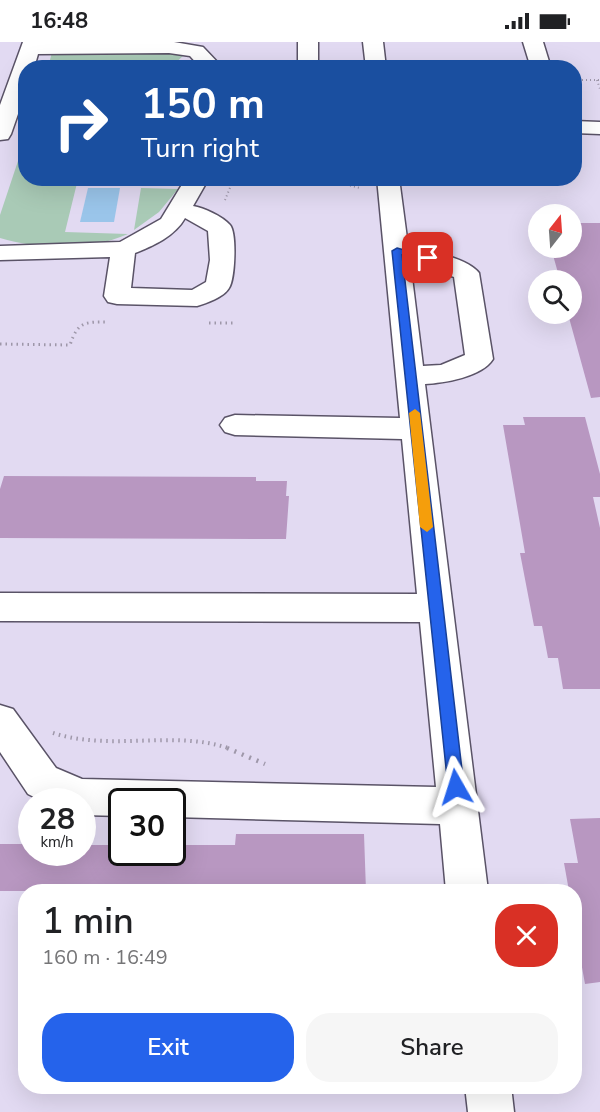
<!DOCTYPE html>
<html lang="en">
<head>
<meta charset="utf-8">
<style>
	:root { --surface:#fff; --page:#f6f6f6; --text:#202124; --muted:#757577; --accent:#2563eb }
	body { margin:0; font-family:"Nunito Sans",sans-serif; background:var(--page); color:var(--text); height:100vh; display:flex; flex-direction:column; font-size:22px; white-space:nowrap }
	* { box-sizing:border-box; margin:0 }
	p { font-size:20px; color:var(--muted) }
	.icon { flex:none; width:33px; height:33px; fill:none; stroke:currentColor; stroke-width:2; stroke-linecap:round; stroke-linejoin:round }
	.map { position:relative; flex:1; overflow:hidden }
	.drawer { position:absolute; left:18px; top:842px; width:564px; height:210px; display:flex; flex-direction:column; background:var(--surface); border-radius:24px; box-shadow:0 6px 24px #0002 }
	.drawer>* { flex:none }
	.hud { position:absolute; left:18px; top:18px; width:564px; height:126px; border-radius:24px; box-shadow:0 6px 24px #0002; background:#1a4fa0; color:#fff; overflow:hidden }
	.needle { width:39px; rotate:17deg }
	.controls { position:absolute; left:528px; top:162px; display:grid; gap:12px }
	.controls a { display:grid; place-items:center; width:54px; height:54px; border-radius:50%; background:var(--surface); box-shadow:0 6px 24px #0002; font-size:30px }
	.speed { position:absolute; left:18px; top:746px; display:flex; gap:12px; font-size:30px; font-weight:700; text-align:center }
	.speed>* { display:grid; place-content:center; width:78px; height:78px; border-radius:50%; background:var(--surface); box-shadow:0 6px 24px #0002; line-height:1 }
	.speed small { font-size:15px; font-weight:400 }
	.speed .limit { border:3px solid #111; border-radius:9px; background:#fff; color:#111 }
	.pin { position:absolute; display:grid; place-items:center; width:51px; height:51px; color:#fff; margin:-26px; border-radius:12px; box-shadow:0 3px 9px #0006 }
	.me { position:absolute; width:66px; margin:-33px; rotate:354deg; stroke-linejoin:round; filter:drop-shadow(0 0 4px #0008) }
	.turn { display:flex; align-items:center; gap:21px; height:126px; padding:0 24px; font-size:27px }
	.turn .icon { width:78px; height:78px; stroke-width:2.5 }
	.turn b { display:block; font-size:42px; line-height:51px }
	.round { display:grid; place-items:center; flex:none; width:63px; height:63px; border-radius:24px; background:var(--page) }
	.head { display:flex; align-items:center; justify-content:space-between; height:102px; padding:0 24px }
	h1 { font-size:36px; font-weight:600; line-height:45px }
	.action { display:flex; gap:12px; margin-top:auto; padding:12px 24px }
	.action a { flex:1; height:69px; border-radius:24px; background:var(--accent); color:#fff; font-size:24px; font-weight:600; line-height:69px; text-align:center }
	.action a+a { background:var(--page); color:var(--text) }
	.status { display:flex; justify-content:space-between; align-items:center; height:42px; padding:0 30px; background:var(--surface); direction:ltr }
	.status svg { height:16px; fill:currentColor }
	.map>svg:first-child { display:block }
	.green { fill:#a9cab6 }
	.water { fill:#9ac5ea }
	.building { fill:#b897c1 }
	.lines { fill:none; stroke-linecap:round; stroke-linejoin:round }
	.minor-casing { stroke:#5a5367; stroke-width:3 }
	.path-far3 { stroke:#9e97a9; stroke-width:2; stroke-dasharray:1 3; stroke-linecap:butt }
	.path-far2 { stroke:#9e97a9; stroke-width:3; stroke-dasharray:1.5 4; stroke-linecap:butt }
	.path-far1 { stroke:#9e97a9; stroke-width:4; stroke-dasharray:1.5 4.5; stroke-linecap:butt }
	.path { stroke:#9e97a9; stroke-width:4.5; stroke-dasharray:2 6; stroke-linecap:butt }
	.minor { fill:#fff; fill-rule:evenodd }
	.route { fill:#2563eb; stroke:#184099; stroke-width:1.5 }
	.slow { fill:#f59e0b }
</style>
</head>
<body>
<div class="status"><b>16:48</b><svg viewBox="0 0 49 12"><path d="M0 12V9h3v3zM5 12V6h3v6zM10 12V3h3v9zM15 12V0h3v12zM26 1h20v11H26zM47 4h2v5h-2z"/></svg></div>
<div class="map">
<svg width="600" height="1070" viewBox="0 0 600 1070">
	<rect width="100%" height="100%" fill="#e2daf2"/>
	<!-- green -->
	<path class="green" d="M 52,10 L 179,10 L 184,13 L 171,25 L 163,25 L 163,22 L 108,22 L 107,25 L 48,26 Z
		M 25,112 L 26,136 L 78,137 L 65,190 L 128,192 C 90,209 40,208 0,196 L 0,173 L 20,113 Z
		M 141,146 L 178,147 L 159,170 L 134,188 Z"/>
	<!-- water -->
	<path class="water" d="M 88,146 L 120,146 L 114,180 L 80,180 Z"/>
	<!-- building -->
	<path class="building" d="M 572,181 L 600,181 L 600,355 L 591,356 L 568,272 L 572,272 L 572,238 L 560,238 L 551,206 L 572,206 Z
		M 523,375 L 585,375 L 600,432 L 600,455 L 593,455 L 600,486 L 600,647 L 563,647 L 558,616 L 548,616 L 542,584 L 534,584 L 520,511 L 525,511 L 503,383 L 525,383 Z
		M 4,434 L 256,435 L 256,439 L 287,439 L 286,454 L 289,454 L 286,497 L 0,496 L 0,447 Z
		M 600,776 L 600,940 L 585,942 L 574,881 L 574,849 L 569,849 L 564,821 L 578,821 L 570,777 Z
		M 236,792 L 364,792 L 366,849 L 0,849 L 0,802 L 32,802 L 32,810 L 82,810 L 82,803 L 122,803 L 122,810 L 172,810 L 172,803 L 235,803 Z"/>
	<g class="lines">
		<defs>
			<path id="minor" d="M 23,0 L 174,0 L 203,5 L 223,26 L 201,26 L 190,14 L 169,11 L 38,12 L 34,26 L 26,26 L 26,49 L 11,92 L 8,97 L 0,98 L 0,63 Z
				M 298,0 L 318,0 L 318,22 L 315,26 L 301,26 L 298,22 Z
				M 363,0 L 383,0 L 386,26 L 366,26 Z
				M 523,0 L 543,0 L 551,26 L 531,26 Z
				M 574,79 L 600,80 L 600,92 L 574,91 Z
				M 186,136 L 209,136 L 193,164 C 204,166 222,174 230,183 C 237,191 235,237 229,246 C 224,255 207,261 197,264 L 117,262 L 108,260 L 104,254 L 110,215 L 0,218 L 0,204 L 120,200 L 161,177 ZM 185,176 L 208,189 L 210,218 L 206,240 L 192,248 L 131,246 L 135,211 C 153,204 175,194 185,176 Z
				M 377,136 L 399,136 L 408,204 C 426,208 468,216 479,231 L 493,317 C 482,335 444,341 425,342 L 488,849 L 446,849 L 440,782 L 172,775 L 172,759 L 122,759 L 122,774 L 82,773 L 82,759 L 42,759 L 28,752 L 0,710 L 0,663 L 13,667 L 56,726 L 82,737 L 436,745 L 420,580 L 0,579 L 0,551 L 417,552 L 402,397 L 235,393 L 225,390 L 220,383 L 225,376 L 235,373 L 400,376 ZM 410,219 L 454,235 L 465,313 L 441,323 L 423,324 Z
				M 465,1044 L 511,1044 L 514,1070 L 468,1070 Z"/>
		</defs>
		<!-- minor casing -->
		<use href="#minor" class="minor-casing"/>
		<!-- path-far3 -->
		<path class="path-far3" d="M 574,38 L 600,38
			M 597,38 L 600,47
			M 319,136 L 360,146
			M 225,158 L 234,136"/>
		<!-- path-far2 -->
		<path class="path-far2" d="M 209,281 L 236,281
			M 0,302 L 70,303 C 78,279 85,280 108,280"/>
		<!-- path-far1 -->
		<path class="path-far1" d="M 53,691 C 113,710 175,687 231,707"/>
		<!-- path -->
		<path class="path" d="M 227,706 L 265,722"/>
		<!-- minor -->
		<use href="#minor" class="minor"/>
	</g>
	<!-- route -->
	<path class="route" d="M 397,206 L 433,216 L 428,219 L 402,213 L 464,745 L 461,750 L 456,752 L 450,750 L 448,745 L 392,209 Z"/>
	<!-- slow -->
	<path class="slow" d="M 415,367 L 420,371 L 433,485 L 427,490 L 420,485 L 409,371 Z"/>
</svg>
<div class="controls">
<a><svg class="needle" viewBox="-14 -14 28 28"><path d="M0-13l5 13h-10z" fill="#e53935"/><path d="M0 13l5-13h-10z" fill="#757577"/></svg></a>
<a><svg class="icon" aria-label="search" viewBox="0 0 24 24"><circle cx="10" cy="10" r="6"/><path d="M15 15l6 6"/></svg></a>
</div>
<div class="speed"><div>28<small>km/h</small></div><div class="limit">30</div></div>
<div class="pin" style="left:428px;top:216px;background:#d93025"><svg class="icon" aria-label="arrive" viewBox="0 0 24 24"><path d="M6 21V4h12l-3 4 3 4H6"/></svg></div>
<svg class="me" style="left:456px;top:745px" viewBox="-20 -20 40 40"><path d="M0-17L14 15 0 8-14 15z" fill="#2563eb" stroke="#fff" stroke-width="4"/></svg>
<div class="hud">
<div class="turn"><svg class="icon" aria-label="right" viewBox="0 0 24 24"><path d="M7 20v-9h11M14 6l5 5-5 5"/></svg><div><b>150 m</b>Turn right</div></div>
</div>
<section class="drawer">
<div class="head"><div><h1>1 min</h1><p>160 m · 16:49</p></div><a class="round" style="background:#d93025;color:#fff"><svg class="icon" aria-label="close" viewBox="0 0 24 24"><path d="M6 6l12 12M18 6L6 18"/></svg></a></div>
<div class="action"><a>Exit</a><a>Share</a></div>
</section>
</div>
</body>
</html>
